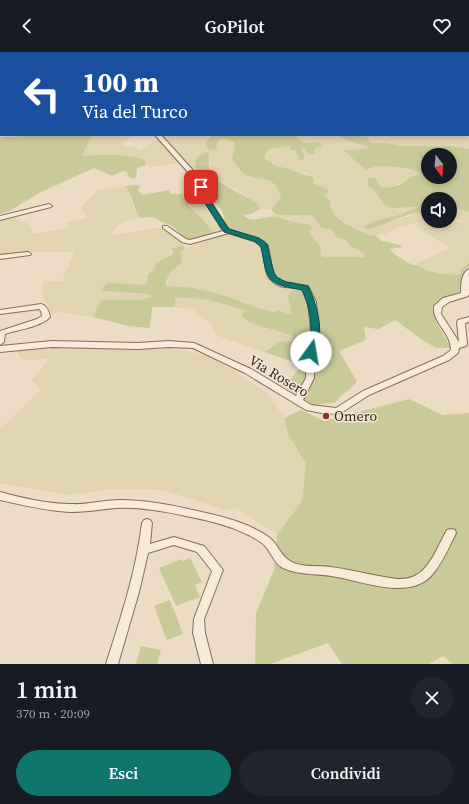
<!DOCTYPE html>
<html lang="it">
<head>
<meta charset="utf-8">
<style>
	:root { --surface:#171b24; --page:#20242c; --text:#f1f3f6; --muted:#9ea1a6; --accent:#0f766e }
	body { margin:0; font-family:"Source Serif 4",serif; background:var(--page); color:var(--text); height:100vh; display:flex; flex-direction:column; font-size:15px; white-space:nowrap }
	* { box-sizing:border-box; margin:0 }
	p { font-size:13px; color:var(--muted) }
	.icon { flex:none; width:22px; height:22px; fill:none; stroke:currentColor; stroke-width:2; stroke-linecap:round; stroke-linejoin:round }
	.map { position:relative; height:612px; overflow:hidden }
	.details { display:flex; flex-direction:column; background:var(--surface); flex:1 }
	.details>* { flex:none }
	.top-card { position:absolute; left:0px; top:0px; width:469px; height:84px; box-shadow:0 2px 6px #0003; background:#1a4fa0; color:#fff; overflow:hidden }
	.needle { width:26px; rotate:164deg }
	.tools { position:absolute; left:421px; top:96px; display:grid; gap:8px }
	.tools a { display:grid; place-items:center; width:36px; height:36px; border-radius:50%; background:var(--surface); box-shadow:0 2px 6px #0003; font-size:20px }
	.pin { position:absolute; display:grid; place-items:center; width:34px; height:34px; color:#fff; margin:-17px; border-radius:8px; box-shadow:0 2px 6px #0006 }
	.me { position:absolute; width:44px; margin:-22px; rotate:13deg; stroke-linejoin:round; filter:drop-shadow(0 0 3px #0008) }
	.turn { display:flex; align-items:center; gap:14px; height:84px; padding:0 16px; font-size:18px }
	.turn .icon { width:52px; height:52px; stroke-width:2.5 }
	.turn b { display:block; font-size:28px; line-height:34px }
	.round { display:grid; place-items:center; flex:none; width:42px; height:42px; border-radius:21px; background:var(--page) }
	.headline { display:flex; align-items:center; justify-content:space-between; height:68px; padding:0 16px }
	h1 { font-size:24px; font-weight:600; line-height:30px }
	.action { display:flex; gap:8px; margin-top:auto; padding:8px 16px }
	.action a { flex:1; height:46px; border-radius:24px; background:var(--accent); color:#fff; font-size:16px; font-weight:600; line-height:46px; text-align:center }
	.action a+a { background:var(--page); color:var(--text) }
	header { display:flex; justify-content:space-between; align-items:center; height:52px; padding:0 16px; background:var(--surface); font-size:18px; font-weight:600 }
	.map>svg:first-child { display:block }
	.farmland { fill:#e1d4b2 }
	.green { fill:#c9c999; fill-rule:evenodd }
	.lines { fill:none; stroke-linecap:round; stroke-linejoin:round }
	.stream { stroke:#6d8d81; stroke-width:1.5 }
	.minor-casing { stroke:#866d5c; stroke-width:2 }
	.minor { fill:#f7ead8; fill-rule:evenodd }
	.route { fill:#0f766e; stroke:#0a4d48 }
	.poi-dot { fill:#912f3b; stroke:#f4e7d4; stroke-width:1.5 }
	.labels { text-anchor:middle; dominant-baseline:central; stroke-width:3; stroke-linejoin:round; paint-order:stroke }
	.street-label { font-size:14px; fill:#36281f; stroke:#f4e7d4 }
	.poi-label { font-size:14px; fill:#36281f; stroke:#f4e7d4; text-anchor:start }
</style>
</head>
<body>
<header><svg class="icon" aria-label="back" viewBox="0 0 24 24"><path d="M15 5l-7 7 7 7"/></svg>GoPilot<svg class="icon" aria-label="heart" viewBox="0 0 24 24"><path d="M12 20l-8-8c-3-5 5-10 8-4 3-6 11-1 8 4z"/></svg></header>
<div class="map">
<svg width="469" height="612" viewBox="0 0 469 612">
	<rect width="100%" height="100%" fill="#ecdcc5"/>
	<!-- farmland -->
	<path class="farmland" d="M 92,83 L 133,83 L 123,90 L 123,94 L 133,94 L 140,99 L 156,88 L 160,88 L 180,111 L 150,115 L 146,113 L 146,109 L 142,106 L 130,103 L 81,103 Z
		M 160,83 L 209,83 L 206,92 L 218,94 L 219,87 L 223,86 L 231,87 L 235,91 L 232,108 L 242,120 L 272,131 L 279,137 L 281,146 L 271,157 L 260,157 L 258,151 L 214,125 L 209,116 L 210,105 L 197,112 L 195,116 L 188,115 Z
		M 295,83 L 337,83 L 340,86 L 369,94 L 370,95 L 367,97 L 343,98 L 366,118 L 374,115 L 390,114 L 418,120 L 419,123 L 413,124 L 405,130 L 385,136 L 380,134 L 377,129 L 369,129 L 378,146 L 388,155 L 419,155 L 399,163 L 374,169 L 364,175 L 366,177 L 369,177 L 384,173 L 420,160 L 428,161 L 428,169 L 465,170 L 450,164 L 450,154 L 454,155 L 469,160 L 469,211 L 465,213 L 460,222 L 454,223 L 422,216 L 415,212 L 450,196 L 415,174 L 418,171 L 418,170 L 400,175 L 385,182 L 370,184 L 360,178 L 336,165 L 323,143 L 329,140 L 326,136 L 312,130 L 308,122 L 285,117 L 264,106 L 268,97 L 290,94 L 300,108 L 301,97 L 311,90 L 303,91 Z
		M 366,83 L 465,83 L 469,86 L 469,97 L 450,94 L 402,94 L 387,91 L 371,91 Z
		M 126,134 L 130,141 L 131,149 L 140,166 L 125,169 L 114,177 L 113,183 L 162,175 L 185,194 L 172,196 L 171,204 L 166,205 L 162,209 L 156,212 L 154,219 L 146,228 L 146,233 L 141,234 L 135,232 L 104,239 L 150,242 L 152,245 L 139,248 L 101,248 L 93,265 L 56,260 L 52,264 L 42,241 L 44,229 L 62,229 L 74,200 L 28,200 L 0,204 L 0,168 L 10,165 L 29,172 L 33,182 L 68,176 L 67,171 L 87,166 L 81,155 L 98,138 Z
		M 198,140 L 202,148 L 224,178 L 213,181 L 209,175 L 185,151 L 181,142 Z
		M 296,161 L 313,163 L 331,177 L 338,185 L 345,187 L 350,195 L 364,201 L 364,205 L 323,205 L 320,202 L 316,188 L 300,172 L 288,167 L 269,165 L 275,162 L 291,164 Z
		M 228,181 L 255,188 L 260,191 L 263,195 L 268,222 L 303,236 L 292,263 L 278,258 L 275,260 L 258,256 L 241,249 L 207,239 L 188,235 L 166,234 L 168,224 L 174,218 L 180,204 L 180,200 L 188,195 Z
		M 188,245 L 220,250 L 247,259 L 242,261 L 250,271 L 294,284 L 292,289 L 285,289 L 264,300 L 216,283 L 211,272 L 192,257 L 175,255 L 174,246 Z
		M 45,295 L 132,298 L 175,296 L 204,303 L 231,317 L 268,342 L 284,366 L 288,382 L 306,412 L 302,449 L 277,483 L 237,456 L 225,458 L 163,438 L 111,437 L 70,443 L 0,431 L 0,377 L 41,338 L 32,328 L 49,307 L 27,308 L 19,305 L 17,299 Z"/>
	<!-- green -->
	<path class="green" d="M 199,0 L 441,0 L 443,1 L 196,1 Z
		M 28,83 L 92,83 L 82,103 C 97,104 136,100 146,109 L 146,113 L 137,116 L 136,125 L 134,127 L 128,125 L 127,120 L 123,119 L 112,124 L 94,116 L 41,140 L 11,158 L 0,162 L 0,85 L 12,85 Z
		M 212,83 L 295,83 L 303,91 L 319,90 L 322,94 L 315,96 L 315,101 L 312,103 L 307,101 L 304,95 L 301,97 L 304,103 L 303,108 L 300,108 L 295,99 L 290,97 L 290,94 L 268,97 L 264,106 L 275,113 L 312,125 L 314,128 L 313,131 L 326,136 L 329,140 L 323,143 L 330,149 C 330,170 355,174 370,184 L 375,183 L 382,189 L 401,193 L 402,195 L 390,197 L 394,202 L 412,213 C 417,212 420,215 424,217 C 435,220 449,224 460,222 L 461,217 L 469,211 L 469,214 L 464,219 L 459,241 C 450,247 442,248 432,254 L 436,270 L 451,296 L 436,296 L 421,287 L 395,268 L 378,277 L 364,275 L 366,288 L 339,299 L 357,330 L 334,351 L 309,353 L 292,341 L 299,332 L 290,328 L 302,313 L 264,300 L 276,293 L 278,290 L 292,289 L 294,284 L 250,271 L 246,267 L 243,266 L 241,261 L 247,259 C 223,251 200,244 175,246 L 175,255 L 152,255 L 150,276 L 128,274 L 93,265 L 101,248 L 139,248 L 152,245 L 150,242 L 104,239 L 102,236 L 107,231 L 146,233 L 148,222 L 154,219 L 156,212 C 161,209 165,205 171,204 L 173,200 L 172,196 L 185,194 L 184,197 L 180,200 L 182,207 L 180,212 L 170,221 L 166,229 L 166,234 L 188,235 L 207,239 L 226,244 L 258,256 L 275,260 L 278,258 L 292,263 L 288,243 L 291,239 L 303,236 L 305,238 L 311,257 L 313,302 C 323,286 317,248 306,234 C 282,228 273,234 268,204 C 268,199 268,193 264,190 C 256,182 240,183 230,178 C 223,174 226,168 223,162 C 218,149 208,147 201,138 L 204,136 L 195,116 L 196,107 L 203,101 L 208,100 C 211,106 208,110 209,116 C 212,130 246,144 258,151 L 260,157 L 251,162 L 243,163 C 253,172 259,165 270,165 C 284,165 296,172 308,172 L 313,176 L 308,179 L 321,196 L 320,202 L 323,205 L 364,205 L 364,201 L 350,194 L 345,187 L 338,186 L 331,177 L 322,176 L 312,163 C 299,163 288,164 275,162 L 271,157 L 281,146 C 275,119 255,132 242,120 C 238,116 236,112 232,108 L 235,91 C 230,87 225,85 219,87 L 216,97 L 209,98 L 206,92 L 209,85 Z
		M 337,83 L 366,83 L 371,91 L 387,91 L 402,94 L 451,94 L 469,97 L 469,160 L 450,154 L 450,147 L 428,147 L 428,161 C 410,156 385,176 366,177 L 363,175 L 374,169 L 399,163 L 418,155 C 409,154 396,158 387,154 C 378,149 375,135 368,134 L 368,126 L 375,126 L 380,134 L 385,136 L 400,133 L 413,124 L 419,123 L 418,120 C 406,115 377,111 366,118 L 343,98 L 367,97 L 370,95 C 360,91 345,90 337,83 ZM 428,103 L 450,103 L 450,125 L 428,125 Z
		M 140,133 L 138,139 L 143,143 L 169,138 L 170,142 L 181,142 C 188,158 205,166 213,181 C 204,186 192,193 183,185 C 179,182 178,178 174,175 C 168,171 160,170 154,165 L 140,166 C 134,156 132,144 126,134 Z
		M 409,347 L 443,363 L 469,361 L 469,612 L 453,612 L 443,604 L 429,612 L 342,612 L 328,591 L 270,612 L 255,612 L 256,561 L 274,518 L 277,483 L 302,449 L 306,412 L 288,382 L 284,366 L 301,358 L 324,369 Z
		M 190,506 L 202,530 L 195,533 L 200,545 L 176,554 L 159,516 L 182,507 L 183,509 Z
		M 170,548 L 183,582 L 167,588 L 154,554 Z
		M 141,594 L 161,598 L 157,612 L 136,612 Z"/>
	<g class="lines">
		<!-- stream -->
		<path class="stream" d="M 112,0 L 114,1"/>
		<defs>
			<path id="minor" d="M 105,0 L 110,0 L 110,1 L 105,1 Z
				M 155,83 L 161,83 L 200,126 L 204,135 L 203,137 L 228,177 L 263,189 L 268,194 L 272,216 L 276,225 L 285,230 L 308,234 L 316,250 L 320,287 L 315,300 L 314,326 L 303,348 L 311,353 L 336,356 L 363,339 L 443,304 L 451,298 C 451,280 432,271 434,254 L 443,246 L 461,241 C 461,233 461,221 469,217 L 469,242 L 468,244 L 449,250 L 442,255 L 441,262 L 459,290 L 457,270 L 458,268 L 469,265 L 469,270 L 465,271 L 467,292 L 466,294 L 459,296 L 458,301 L 449,308 L 369,343 L 341,361 L 327,362 L 306,358 L 245,321 L 193,296 L 169,295 L 138,297 L 52,295 L 0,300 L 0,294 L 52,289 L 138,291 L 169,289 L 194,291 L 251,317 L 296,344 L 306,326 L 307,300 L 312,287 L 308,250 L 302,237 C 295,235 287,236 280,234 C 258,226 269,202 259,191 L 229,181 L 190,192 L 182,190 L 163,176 L 163,174 L 167,174 L 186,187 L 190,188 L 223,179 L 197,137 L 198,135 L 195,128 Z
				M 49,152 L 52,154 L 51,155 L 0,168 L 0,164 Z
				M 28,200 L 31,202 L 30,203 L 0,207 L 0,203 Z
				M 41,252 C 47,253 49,260 50,265 C 41,275 17,278 5,282 L 4,290 L 0,293 L 0,279 L 37,267 L 42,264 L 41,259 L 39,257 L 0,262 L 0,258 Z
				M 0,440 C 23,446 47,452 71,452 C 88,453 103,448 120,448 C 146,448 172,453 197,459 C 221,464 250,471 270,486 C 278,493 281,504 290,509 C 301,516 318,513 331,515 C 353,518 374,524 397,527 C 402,527 407,527 412,525 C 430,519 438,493 447,478 L 451,477 L 455,478 L 456,481 C 449,495 441,514 430,525 C 408,547 363,530 337,525 C 319,521 300,524 283,516 C 273,511 271,498 262,491 C 241,476 211,469 186,464 C 163,459 139,455 117,456 C 101,457 87,460 71,460 C 47,459 23,453 0,448 Z
				M 147,467 L 150,468 L 152,471 L 150,492 L 174,485 L 204,494 L 223,518 L 204,567 L 205,581 L 213,612 L 201,612 L 193,581 L 194,567 L 212,519 L 197,500 L 174,493 L 148,501 L 139,540 L 118,612 L 106,612 C 121,565 136,520 142,471 L 144,468 Z"/>
		</defs>
		<!-- minor casing -->
		<use href="#minor" class="minor-casing"/>
		<!-- minor -->
		<use href="#minor" class="minor"/>
	</g>
	<!-- route -->
	<path class="route" d="M 201,133 L 205,135 L 203,138 L 229,177 L 259,186 L 267,192 L 274,222 L 278,226 L 286,230 L 308,234 L 309,236 C 318,255 325,282 314,302 L 311,302 L 307,300 C 314,279 311,258 302,238 C 265,231 268,230 261,195 L 254,189 L 224,180 L 196,138 Z"/>
	<!-- markers -->
	<circle class="poi-dot" cx="326" cy="364" r="4"/>
	<g class="labels">
		<!-- street labels -->
		<g class="street-label">
			<text transform="translate(279 324) rotate(31)">Via Rosero</text>
		</g>
		<!-- poi labels -->
		<g class="poi-label">
			<text x="334" y="364">Omero</text>
		</g>
	</g>
</svg>
<div class="tools">
<a><svg class="needle" viewBox="-14 -14 28 28"><path d="M0-13l5 13h-10z" fill="#e53935"/><path d="M0 13l5-13h-10z" fill="#9ea1a6"/></svg></a>
<a><svg class="icon" aria-label="sound" viewBox="0 0 24 24"><path d="M4 9h4l5-4v14l-5-4H4zM17 9q2 3 0 6"/></svg></a>
</div>
<div class="pin" style="left:201px;top:135px;background:#d93025"><svg class="icon" aria-label="arrive" viewBox="0 0 24 24"><path d="M6 21V4h12l-3 4 3 4H6"/></svg></div>
<svg class="me" style="left:311px;top:300px" viewBox="-20 -20 40 40"><circle r="19" fill="#fff"/><path d="M0-13L10 11 0 6-10 11z" fill="#0f766e"/></svg>
<div class="top-card">
<div class="turn"><svg class="icon" aria-label="left" viewBox="0 0 24 24"><path d="M17 20v-9H6M10 6l-5 5 5 5"/></svg><div><b>100 m</b>Via del Turco</div></div>
</div>
</div>
<section class="details">
<div class="headline"><div><h1>1 min</h1><p>370 m · 20:09</p></div><a class="round"><svg class="icon" aria-label="close" viewBox="0 0 24 24"><path d="M6 6l12 12M18 6L6 18"/></svg></a></div>
<div class="action"><a>Esci</a><a>Condividi</a></div>
</section>
</body>
</html>
